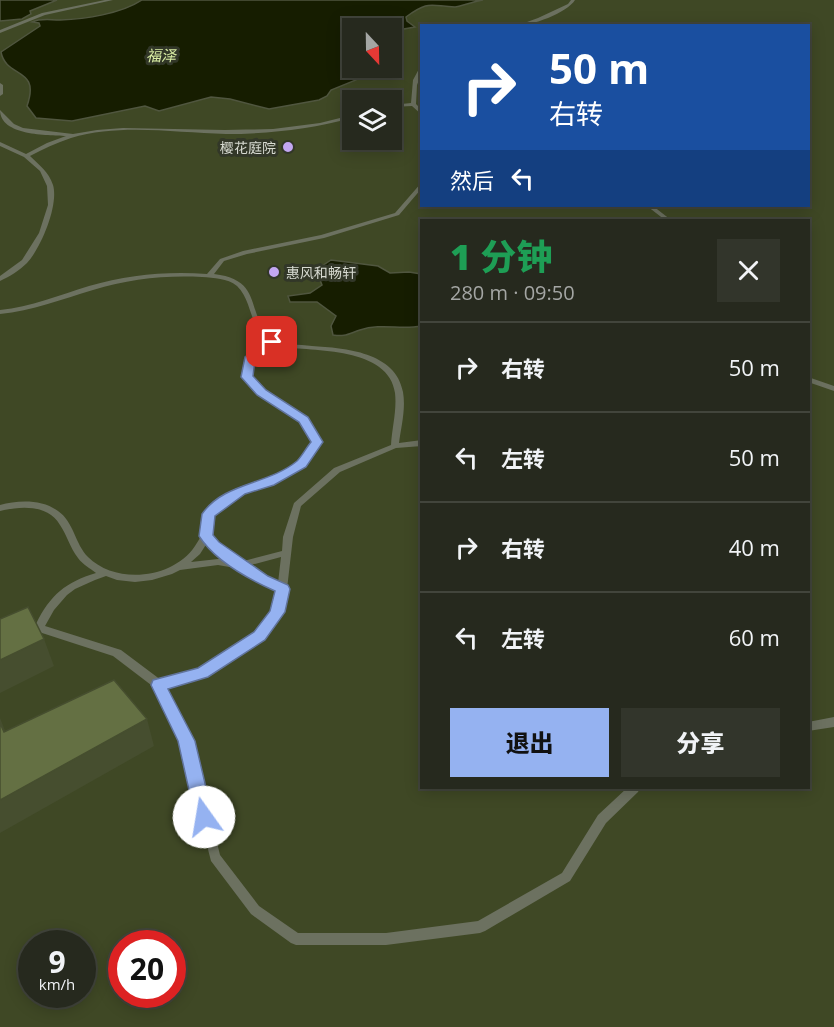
<!DOCTYPE html>
<html lang="zh">
<head>
<meta charset="utf-8">
<style>
	:root { --surface:#26291e; --page:#32352b; --text:#f1f3f6; --muted:#a4a6a4; --line:#42453c; --accent:#95b2f1 }
	body { margin:0; font-family:"Open Sans","Noto Sans SC",sans-serif; background:var(--page); color:var(--text); height:100vh; display:flex; flex-direction:column; font-size:22px; white-space:nowrap }
	* { box-sizing:border-box; margin:0 }
	p { font-size:20px; color:var(--muted) }
	.icon { flex:none; width:33px; height:33px; fill:none; stroke:currentColor; stroke-width:2; stroke-linecap:round; stroke-linejoin:round }
	.map { position:relative; flex:1; overflow:hidden }
	.details { position:absolute; left:420px; top:219px; width:390px; height:570px; display:flex; flex-direction:column; background:var(--surface); border-radius:0px; box-shadow:0 3px 15px #0003,0 0 0 2px var(--line) }
	.details>* { flex:none }
	.guide { position:absolute; left:420px; top:24px; width:390px; height:183px; border-radius:0px; box-shadow:0 3px 15px #0003,0 0 0 2px var(--line); background:#1a4fa0; color:#fff; overflow:hidden }
	.needle { width:39px; rotate:158deg }
	.fabs { position:absolute; left:342px; top:18px; display:grid; gap:12px }
	.fabs a { display:grid; place-items:center; width:60px; height:60px; border-radius:0px; background:var(--surface); box-shadow:0 3px 15px #0003,0 0 0 2px var(--line); font-size:30px }
	.speed { position:absolute; left:18px; top:930px; display:flex; gap:12px; font-size:30px; font-weight:700; text-align:center }
	.speed>* { display:grid; place-content:center; width:78px; height:78px; border-radius:50%; background:var(--surface); box-shadow:0 3px 15px #0003,0 0 0 2px var(--line); line-height:1 }
	.speed small { font-size:15px; font-weight:400 }
	.speed .limit { border:9px solid #d22; background:#fff; color:#111 }
	.pin { position:absolute; display:grid; place-items:center; width:51px; height:51px; color:#fff; margin:-26px; border-radius:12px; box-shadow:0 3px 9px #0006 }
	.me { position:absolute; width:66px; margin:-33px; rotate:347deg; stroke-linejoin:round; filter:drop-shadow(0 0 4px #0008) }
	.turn { display:flex; align-items:center; gap:21px; height:126px; padding:0 30px; font-size:27px }
	.turn .icon { width:78px; height:78px; stroke-width:2.5 }
	.turn b { display:block; font-size:42px; line-height:51px }
	.then { display:flex; align-items:center; height:57px; padding:0 30px; background:#0003; gap:12px; font-size:22px }
	.round { display:grid; place-items:center; flex:none; width:63px; height:63px; border-radius:0px; background:var(--page) }
	.headline { display:flex; align-items:center; justify-content:space-between; height:102px; padding:0 30px }
	h1 { font-size:36px; font-weight:800; line-height:45px; color:#1e9e55 }
	.cta { display:flex; gap:12px; margin-top:auto; padding:12px 30px }
	.cta a { flex:1; height:69px; border-radius:0px; background:var(--accent); color:#111; font-size:24px; font-weight:800; line-height:69px; text-align:center }
	.cta a+a { background:var(--page); color:var(--text) }
	ul { padding:0; list-style:none }
	li { display:flex; align-items:center; gap:18px; height:90px; padding:0 30px; border-top:2px solid var(--line) }
	li div { flex:1 }
	li b { display:block; font-size:22px }
	li em { font-style:normal }
	.map>svg:first-child { display:block }
	.green { fill:#3f4825; fill-rule:evenodd }
	.water { fill:#161d00; stroke:#50563f; stroke-width:1.5 }
	.lines { fill:none; stroke-linecap:round; stroke-linejoin:round }
	.service { fill:#6c7160; fill-rule:evenodd }
	.shaded-wall { fill:#464e2f }
	.building { fill:#647043; stroke:#464e2f; stroke-width:1.5 }
	.route { fill:#95b2f1; stroke:#61749d; stroke-width:1.5 }
	.poi-dot { fill:#c3a7f2; stroke:#323728; stroke-width:2 }
	.labels { text-anchor:middle; dominant-baseline:central; stroke-width:6; stroke-linejoin:round; paint-order:stroke }
	.far-poi-label { font-size:14px; fill:#d7dad1; stroke:#323728; text-anchor:end }
	.far-water-label { font-size:15px; font-style:italic; fill:#d7eba2; stroke:#323728 }
</style>
</head>
<body>
<div class="map">
<svg width="834" height="1027" viewBox="0 0 834 1027">
	<rect width="100%" height="100%" fill="#323728"/>
	<!-- green -->
	<path class="green" d="M 0,0 L 834,0 L 834,1027 L 0,1027 ZM 422,26 L 808,26 L 808,206 L 422,206 ZM 352,28 L 392,28 L 392,68 L 352,68 ZM 352,100 L 392,100 L 392,140 L 352,140 ZM 422,220 L 808,220 L 808,788 L 422,788 ZM 32,944 L 82,944 L 82,994 L 32,994 ZM 122,944 L 172,944 L 172,994 L 122,994 Z"/>
	<!-- water -->
	<path class="water" d="M 0,0 L 57,0 L 30,11 L 31,14 L 22,19 L 0,21 Z
		M 142,0 L 483,0 C 475,1 459,7 455,7 C 430,6 429,0 406,17 L 407,21 L 415,27 L 392,31 L 392,28 L 352,28 L 352,68 L 357,68 L 359,76 L 356,80 L 331,90 L 327,96 L 319,100 L 269,109 L 230,99 L 211,97 L 159,111 L 145,106 L 72,121 L 36,118 L 27,106 C 41,66 6,79 1,52 L 40,26 L 39,23 L 32,22 C 41,18 49,20 60,20 C 85,19 121,14 142,0 Z
		M 331,260 L 378,266 L 390,273 L 409,272 L 421,274 L 421,326 C 401,330 381,323 360,330 C 348,334 345,337 333,335 L 331,326 L 336,316 L 317,302 L 290,302 L 288,296 L 310,293 L 322,285 L 316,270 Z"/>
	<g class="lines">
		<!-- service -->
		<path class="service" d="M 105,0 L 113,0 L 45,15 L 0,33 L 0,30 L 42,13 Z
			M 571,0 L 575,0 C 567,13 531,26 516,26 L 538,18 L 568,4 Z
			M 420,67 L 422,67 L 422,72 L 417,85 L 416,104 L 422,110 L 422,115 L 412,106 L 392,107 L 392,105 L 411,103 L 413,80 Z
			M 0,83 L 3,85 L 3,94 L 0,96 Z
			M 0,110 L 14,124 L 23,128 L 73,134 L 97,130 L 123,128 L 225,130 L 273,129 L 320,123 L 352,115 L 352,118 C 311,129 269,134 226,134 C 176,133 121,123 71,138 C 56,143 43,149 30,156 C 39,165 49,172 53,185 C 59,205 41,248 27,263 C 20,270 9,277 0,281 L 0,276 L 22,260 L 39,233 L 48,205 L 47,186 L 40,171 L 24,157 L 0,146 L 0,142 L 26,154 L 47,143 L 66,136 C 48,135 0,136 0,110 Z
			M 422,182 L 422,188 L 399,215 L 324,238 L 247,254 L 224,261 L 214,274 C 265,280 244,314 272,337 C 284,346 299,344 312,346 C 345,348 396,352 403,392 C 406,409 401,427 399,443 L 422,440 L 422,446 L 396,448 L 340,472 L 301,506 L 293,537 L 287,589 L 282,612 L 264,639 L 207,676 L 165,687 L 192,741 L 220,855 L 259,906 L 298,933 L 386,933 L 478,921 L 562,873 L 598,815 L 627,788 L 640,788 L 638,792 L 606,823 L 570,881 L 485,931 L 480,933 L 386,945 L 296,945 L 291,943 L 251,914 L 211,861 L 180,741 L 155,688 L 113,656 L 39,632 L 22,630 L 21,627 L 22,624 L 36,624 C 50,595 66,582 96,573 C 90,568 83,565 78,558 C 70,548 67,535 60,525 C 48,504 20,506 0,511 L 0,505 C 18,500 42,499 58,511 C 74,522 75,544 88,557 C 116,585 173,579 195,546 C 205,533 201,525 206,512 L 237,489 L 266,480 L 299,462 L 313,442 L 300,421 L 258,395 L 243,377 L 246,358 L 268,341 C 249,326 252,300 237,286 C 227,278 214,278 202,277 C 165,275 129,279 93,290 C 62,299 32,311 0,314 L 0,310 C 31,307 59,295 89,286 C 128,275 166,271 207,274 L 220,259 L 243,251 L 321,235 L 395,213 ZM 273,345 L 279,347 C 314,351 389,347 395,393 C 397,410 392,428 391,445 L 334,468 L 294,503 L 283,537 L 282,551 L 240,562 L 225,550 L 211,536 L 213,515 L 243,493 L 272,484 L 305,466 L 321,442 L 306,417 L 264,391 L 251,377 L 253,361 ZM 207,543 L 224,559 L 218,559 L 191,562 L 200,554 ZM 281,557 L 278,583 L 247,566 ZM 218,565 L 235,568 L 277,591 L 272,611 L 256,633 L 200,670 L 161,680 L 121,650 L 45,626 L 54,610 L 67,595 L 75,589 L 95,580 L 106,576 L 117,580 L 135,582 L 152,580 L 172,574 L 180,570 Z
			M 647,206 L 653,206 L 671,220 L 665,220 Z
			M 808,377 L 834,386 L 834,391 L 808,382 Z
			M 834,717 L 834,727 L 808,731 L 808,722 Z"/>
	</g>
	<!-- shaded-wall -->
	<path class="shaded-wall" d="M 44,639 L 54,666 L 0,693 L 0,660 Z
		M 0,718 L 16,759 L 0,723 Z
		M 147,719 L 154,746 L 0,833 L 0,800 Z"/>
	<!-- building -->
	<path class="building" d="M 28,607 L 44,639 L 0,660 L 0,619 Z
		M 114,680 L 147,719 L 0,800 L 0,723 L 4,732 Z"/>
	<!-- route -->
	<path class="route" d="M 272,338 L 277,342 L 255,361 L 253,376 L 266,390 L 308,417 L 323,442 L 306,467 L 274,485 L 245,494 L 215,516 L 213,535 L 219,542 L 268,576 L 288,585 L 290,589 L 285,612 L 265,640 L 208,677 L 168,689 L 195,741 L 213,817 L 210,823 L 204,825 L 197,823 L 195,817 L 178,741 L 151,685 L 153,680 L 198,668 L 254,632 L 270,611 L 275,591 C 248,579 215,561 199,536 L 202,514 C 224,482 268,485 297,461 C 302,456 306,448 311,442 L 299,422 L 257,395 L 241,377 L 245,357 Z"/>
	<!-- markers -->
	<g class="poi-dot">
		<circle cx="288" cy="147" r="6"/>
		<circle cx="274" cy="272" r="6"/>
	</g>
	<g class="labels">
		<!-- far-poi labels -->
		<g class="far-poi-label">
			<text x="276" y="147">樱花庭院</text>
			<text x="286" y="272" text-anchor="start">惠风和畅轩</text>
		</g>
		<!-- far-water labels -->
		<g class="far-water-label">
			<text x="161" y="55">福泽</text>
		</g>
	</g>
</svg>
<div class="fabs">
<a><svg class="needle" viewBox="-14 -14 28 28"><path d="M0-13l5 13h-10z" fill="#e53935"/><path d="M0 13l5-13h-10z" fill="#a4a6a4"/></svg></a>
<a><svg class="icon" aria-label="layers" viewBox="0 0 24 24"><path d="M12 4l9 5-9 5-9-5zM3 14l9 5 9-5"/></svg></a>
</div>
<div class="speed"><div>9<small>km/h</small></div><div class="limit">20</div></div>
<div class="pin" style="left:272px;top:342px;background:#d93025"><svg class="icon" aria-label="arrive" viewBox="0 0 24 24"><path d="M6 21V4h12l-3 4 3 4H6"/></svg></div>
<svg class="me" style="left:204px;top:817px" viewBox="-20 -20 40 40"><circle r="19" fill="#fff"/><path d="M0-13L10 11 0 6-10 11z" fill="#95b2f1"/></svg>
<div class="guide">
<div class="turn"><svg class="icon" aria-label="right" viewBox="0 0 24 24"><path d="M7 20v-9h11M14 6l5 5-5 5"/></svg><div><b>50 m</b>右转</div></div>
<div class="then">然后<svg class="icon" aria-label="left" viewBox="0 0 24 24"><path d="M17 20v-9H6M10 6l-5 5 5 5"/></svg></div>
</div>
<section class="details">
<div class="headline"><div><h1>1 分钟</h1><p>280 m · 09:50</p></div><a class="round"><svg class="icon" aria-label="close" viewBox="0 0 24 24"><path d="M6 6l12 12M18 6L6 18"/></svg></a></div>
<ul>
<li><svg class="icon" aria-label="right" viewBox="0 0 24 24"><path d="M7 20v-9h11M14 6l5 5-5 5"/></svg><div><b>右转</b></div><em>50 m</em></li>
<li><svg class="icon" aria-label="left" viewBox="0 0 24 24"><path d="M17 20v-9H6M10 6l-5 5 5 5"/></svg><div><b>左转</b></div><em>50 m</em></li>
<li><svg class="icon" aria-label="right" viewBox="0 0 24 24"><path d="M7 20v-9h11M14 6l5 5-5 5"/></svg><div><b>右转</b></div><em>40 m</em></li>
<li><svg class="icon" aria-label="left" viewBox="0 0 24 24"><path d="M17 20v-9H6M10 6l-5 5 5 5"/></svg><div><b>左转</b></div><em>60 m</em></li>
</ul>
<div class="cta"><a>退出</a><a>分享</a></div>
</section>
</div>
</body>
</html>
